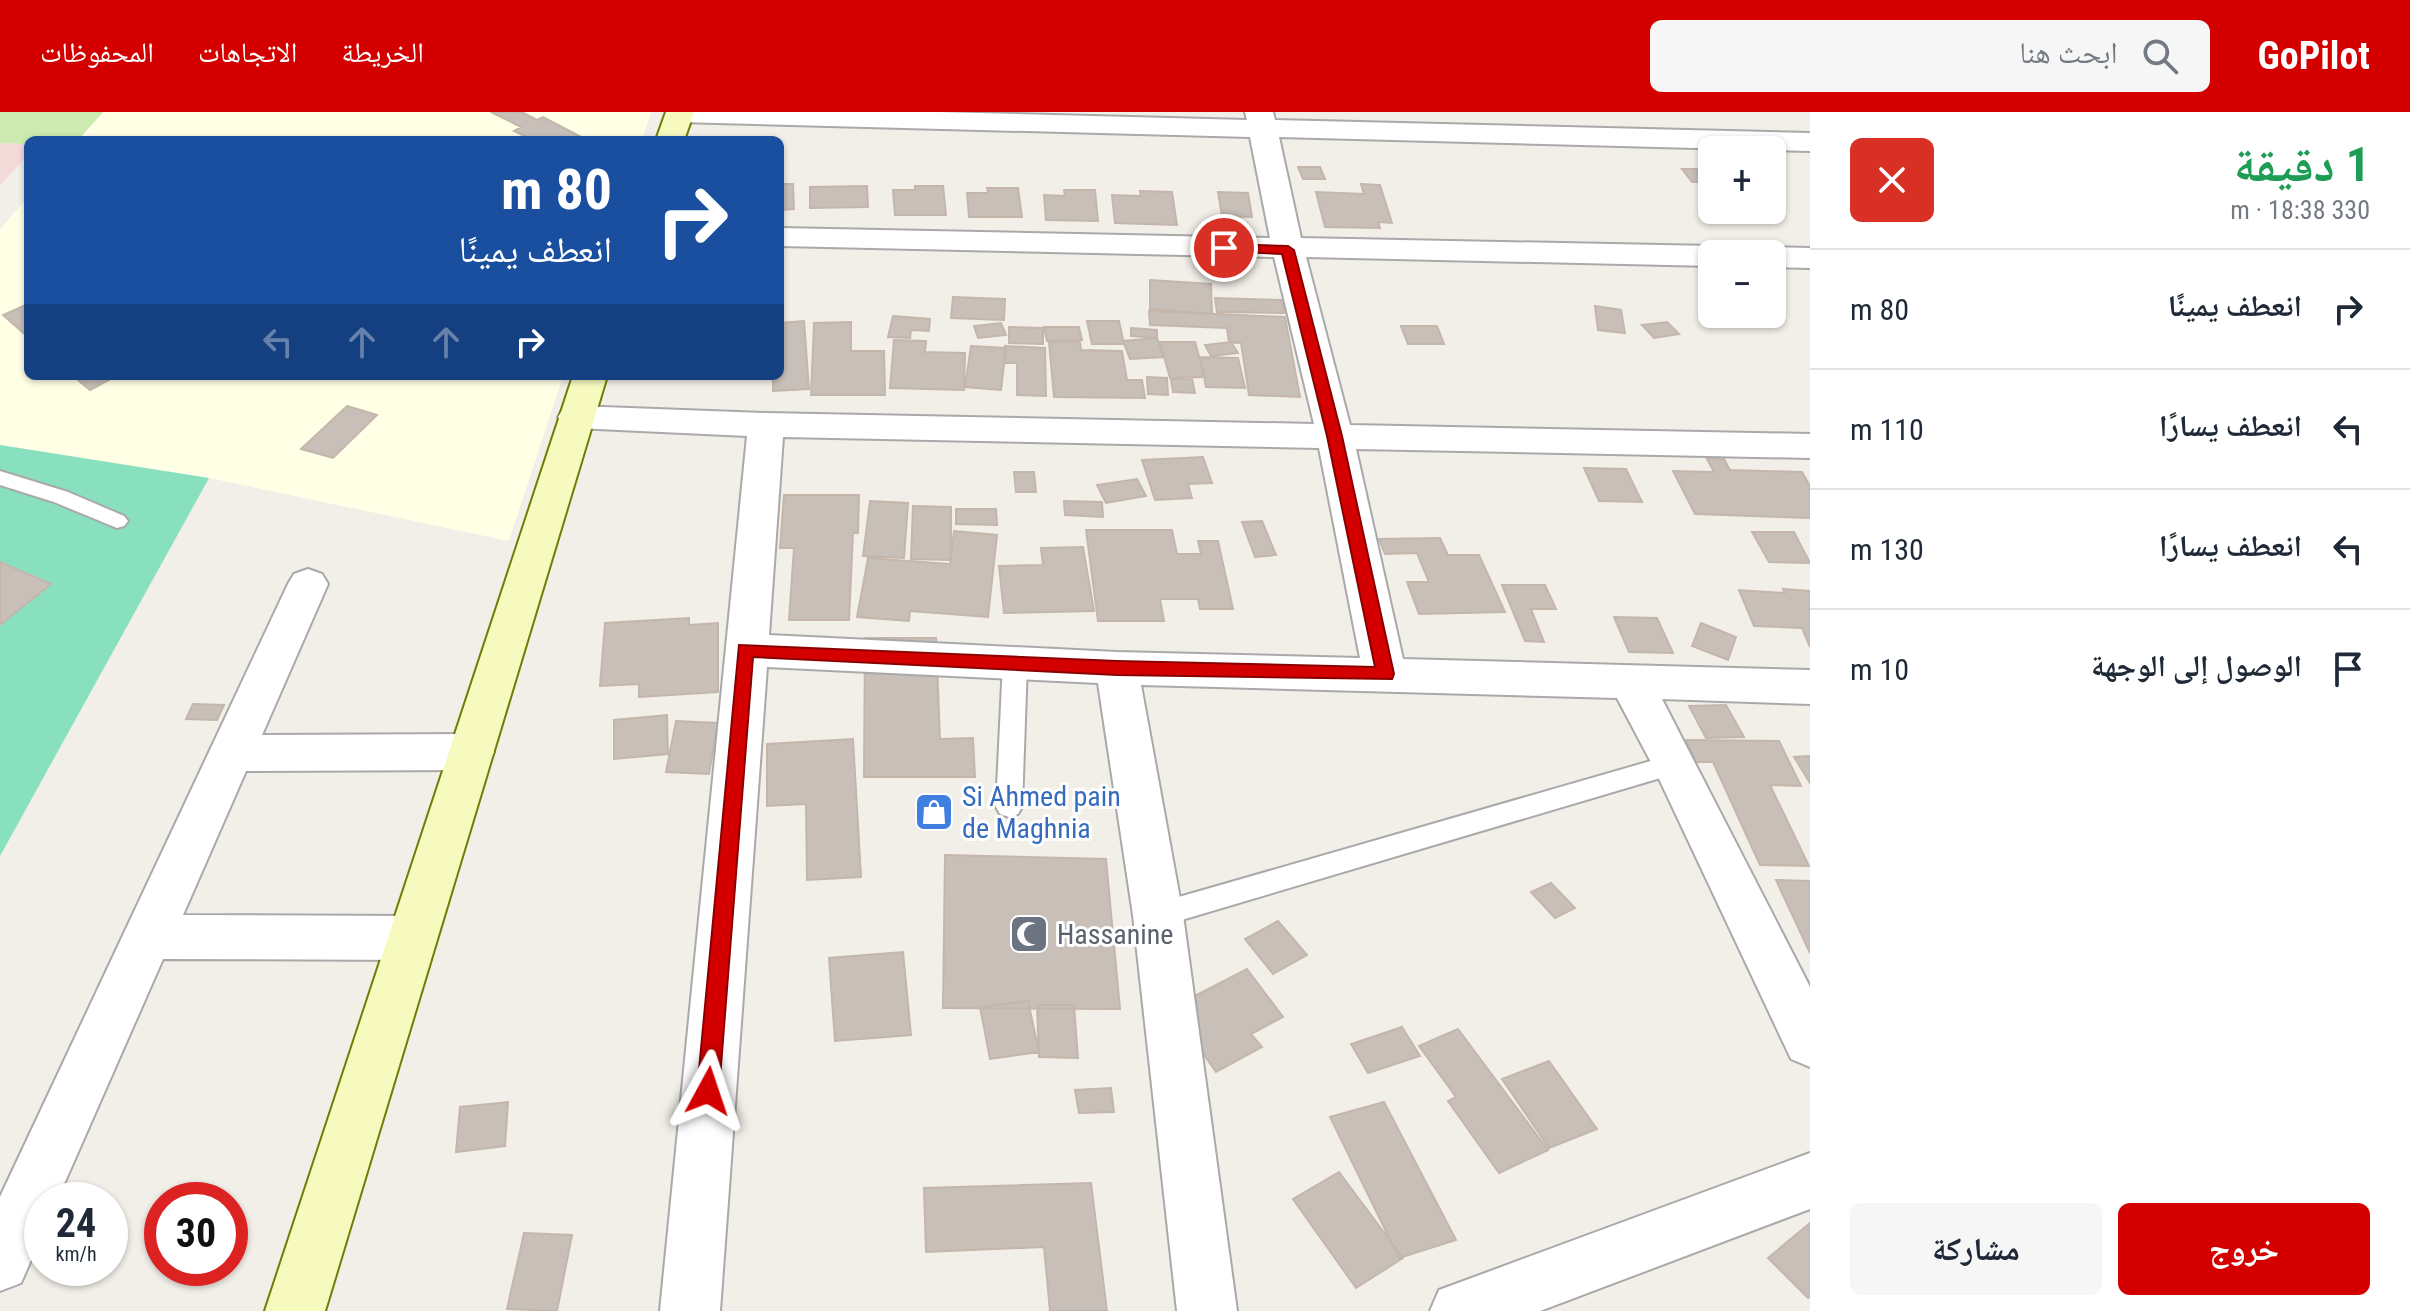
<!DOCTYPE html>
<html lang="ar">
<head>
<meta charset="utf-8">
<style>
	:root { --surface:#fff; --page:#f6f6f7; --text:#1f2937; --muted:#747a83; --line:#e0e1e3; --accent:#d40000 }
	body { margin:0; font-family:"Roboto Condensed","Noto Naskh Arabic",sans-serif; background:var(--page); color:var(--text); direction:rtl; height:100vh; display:flex; flex-direction:column; font-size:30px; white-space:nowrap }
	* { box-sizing:border-box; margin:0 }
	p { font-size:26px; color:var(--muted) }
	.icon { flex:none; width:44px; height:44px; fill:none; stroke:currentColor; stroke-width:2; stroke-linecap:round; stroke-linejoin:round }
	.map { position:relative; flex:1; overflow:hidden; direction:ltr }
	.side { display:flex; flex-direction:column; background:var(--surface); width:600px }
	.side>* { flex:none }
	.top-card { position:absolute; left:24px; top:24px; width:760px; height:244px; border-radius:12px; box-shadow:0 2px 6px #0004; direction:rtl; background:#1a4fa0; color:#fff; overflow:hidden }
	.tools { position:absolute; left:1698px; top:24px; display:grid; gap:16px }
	.tools a { display:grid; place-items:center; width:88px; height:88px; border-radius:12px; background:var(--surface); box-shadow:0 2px 6px #0004; font-size:40px }
	.speed { position:absolute; left:24px; top:1070px; display:flex; gap:16px; font-size:40px; font-weight:700; text-align:center }
	.speed>* { display:grid; place-content:center; width:104px; height:104px; border-radius:50%; background:var(--surface); box-shadow:0 2px 6px #0004; line-height:1 }
	.speed small { font-size:20px; font-weight:400 }
	.speed .limit { border:12px solid #d22; background:#fff; color:#111 }
	.pin { position:absolute; display:grid; place-items:center; width:68px; height:68px; color:#fff; margin:-34px; border:4px solid #fff; border-radius:50%; box-shadow:0 2px 8px #0007 }
	.me { position:absolute; width:88px; margin:-44px; rotate:5deg; stroke-linejoin:round; filter:drop-shadow(0 0 6px #0008) }
	.turn { display:flex; align-items:center; gap:28px; height:168px; padding:0 40px; font-size:36px }
	.turn .icon { width:104px; height:104px; stroke-width:2.5 }
	.turn b { display:block; font-size:56px; line-height:68px }
	.lanes { display:flex; align-items:center; height:76px; padding:0 40px; background:#0003; justify-content:center; gap:40px; direction:ltr }
	.lanes .off { opacity:.35 }
	.round { display:grid; place-items:center; flex:none; width:84px; height:84px; border-radius:12px; background:var(--page) }
	.overview { display:flex; align-items:center; justify-content:space-between; height:136px; padding:0 40px }
	h1 { font-size:48px; font-weight:700; line-height:60px; color:#1e9e55 }
	.primary-button { display:flex; gap:16px; margin-top:auto; padding:16px 40px }
	.primary-button a { flex:1; height:92px; border-radius:12px; background:var(--accent); color:#fff; font-size:32px; font-weight:700; line-height:92px; text-align:center }
	.primary-button a+a { background:var(--page); color:var(--text) }
	ul { padding:0; list-style:none }
	li { display:flex; align-items:center; gap:24px; height:120px; padding:0 40px; border-top:2px solid var(--line) }
	li div { flex:1 }
	li b { display:block; font-size:30px }
	li em { font-style:normal }
	header { display:flex; align-items:center; gap:48px; box-sizing:border-box; height:112px; padding:0 40px; background:var(--accent); color:#fff }
	header strong { font-size:38px }
	nav { display:flex; gap:44px; margin-inline-start:auto; font-size:28px }
	.search { width:560px; height:72px; background:var(--page); display:flex; align-items:center; gap:20px; box-sizing:border-box; padding:0 28px; border-radius:12px; color:var(--muted); font-size:30px }
	main { display:flex; flex:1; min-height:0 }
	.map>svg:first-child { display:block }
	.commercial { fill:#f2dad9 }
	.education { fill:#ffffe5 }
	.grass { fill:#cdebb0 }
	.pitch { fill:#88e0be }
	.building { fill:#c7bfb8; stroke:#c4b6ab; stroke-width:2 }
	.lines { fill:none; stroke-linecap:round; stroke-linejoin:round }
	.lane-casing { stroke:#a9a9a9; stroke-width:4 }
	.street-casing { stroke:#a9a9a9; stroke-width:4 }
	.secondary-casing { stroke:#707d05; stroke-width:4 }
	.lane { fill:#fff; fill-rule:evenodd }
	.street { fill:#fff; fill-rule:evenodd }
	.secondary { fill:#f7fabf; fill-rule:evenodd }
	.route { fill:#d40000; stroke:#8a0000; stroke-width:2 }
	.labels { text-anchor:middle; dominant-baseline:central; stroke-width:6; stroke-linejoin:round; paint-order:stroke }
	.shop-label { font-size:28px; fill:#366cbe; stroke:#fff; text-anchor:start }
	.worship-label { font-size:28px; fill:#5b616d; stroke:#fff; text-anchor:start }
</style>
</head>
<body>
<header>
<strong>GoPilot</strong>
<div class="search"><svg class="icon" aria-label="search" viewBox="0 0 24 24"><circle cx="10" cy="10" r="6"/><path d="M15 15l6 6"/></svg>ابحث هنا</div>
<nav><a>الخريطة</a><a>الاتجاهات</a><a>المحفوظات</a></nav>
</header>
<main>
<section class="side">
<div class="overview"><div><h1>1 دقيقة</h1><p>330 m · 18:38</p></div><a class="round" style="background:#d93025;color:#fff"><svg class="icon" aria-label="close" viewBox="0 0 24 24"><path d="M6 6l12 12M18 6L6 18"/></svg></a></div>
<ul>
<li><svg class="icon" aria-label="right" viewBox="0 0 24 24"><path d="M7 20v-9h11M14 6l5 5-5 5"/></svg><div><b>انعطف يمينًا</b></div><em>80 m</em></li>
<li><svg class="icon" aria-label="left" viewBox="0 0 24 24"><path d="M17 20v-9H6M10 6l-5 5 5 5"/></svg><div><b>انعطف يسارًا</b></div><em>110 m</em></li>
<li><svg class="icon" aria-label="left" viewBox="0 0 24 24"><path d="M17 20v-9H6M10 6l-5 5 5 5"/></svg><div><b>انعطف يسارًا</b></div><em>130 m</em></li>
<li><svg class="icon" aria-label="arrive" viewBox="0 0 24 24"><path d="M6 21V4h12l-3 4 3 4H6"/></svg><div><b>الوصول إلى الوجهة</b></div><em>10 m</em></li>
</ul>
<div class="primary-button"><a>خروج</a><a>مشاركة</a></div>
</section>
<div class="map">
<svg width="1810" height="1199" viewBox="0 0 1810 1199">
	<rect width="100%" height="100%" fill="#f2efe9"/>
	<!-- commercial -->
	<path class="commercial" d="M 0,31 L 28,32 L 28,43 L 0,73 Z"/>
	<!-- education -->
	<path class="education" d="M 103,0 L 651,0 L 642,28 L 78,28 Z
		M 28,85 L 28,264 L 563,264 L 509,429 L 209,366 L 0,333 L 0,117 Z"/>
	<!-- grass -->
	<path class="grass" d="M 0,0 L 103,0 L 78,28 L 28,28 L 28,32 L 0,31 Z"/>
	<!-- pitch -->
	<path class="pitch" d="M 0,333 L 209,366 L 0,744 Z"/>
	<!-- building -->
	<path class="building" d="M 491,0 L 522,0 L 537,8 L 543,5 L 587,28 L 532,28 L 514,19 L 521,15 Z
		M 1298,55 L 1320,55 L 1325,67 L 1303,67 Z
		M 1682,57 L 1700,57 L 1709,70 L 1692,70 Z
		M 780,72 L 793,72 L 794,97 L 780,98 Z
		M 1361,72 L 1380,73 L 1392,111 L 1378,110 L 1380,116 L 1325,115 L 1316,80 L 1364,82 Z
		M 867,74 L 868,95 L 810,96 L 810,75 Z
		M 915,74 L 943,74 L 946,103 L 895,103 L 893,78 L 915,78 Z
		M 987,76 L 1018,76 L 1022,105 L 969,105 L 967,81 L 988,81 Z
		M 1064,78 L 1095,78 L 1098,109 L 1046,108 L 1044,83 L 1065,84 Z
		M 1140,79 L 1172,80 L 1177,113 L 1115,111 L 1112,83 L 1141,84 Z
		M 1218,80 L 1248,81 L 1252,105 L 1222,104 Z
		M 1150,168 L 1211,172 L 1212,202 L 1150,197 Z
		M 953,185 L 1005,187 L 1004,208 L 951,206 Z
		M 1215,186 L 1281,188 L 1285,201 L 1217,200 Z
		M 28,192 L 28,225 L 3,203 Z
		M 1595,194 L 1621,198 L 1625,221 L 1598,218 Z
		M 1149,199 L 1285,205 L 1300,285 L 1249,283 L 1241,231 L 1229,230 L 1227,216 L 1150,213 Z
		M 893,204 L 930,207 L 929,219 L 911,218 L 910,226 L 888,225 Z
		M 804,209 L 809,277 L 773,279 L 773,264 L 780,264 L 780,211 Z
		M 1087,209 L 1119,209 L 1124,232 L 1092,232 Z
		M 851,210 L 851,239 L 884,239 L 885,283 L 811,283 L 814,211 Z
		M 1667,210 L 1679,222 L 1654,226 L 1642,213 Z
		M 1001,211 L 1006,223 L 978,226 L 974,214 Z
		M 1401,214 L 1437,214 L 1444,232 L 1408,232 Z
		M 1009,215 L 1043,216 L 1043,232 L 1009,231 Z
		M 1044,215 L 1079,215 L 1082,228 L 1047,229 Z
		M 1131,216 L 1157,218 L 1157,226 L 1131,224 Z
		M 1157,226 L 1164,245 L 1130,247 L 1123,229 Z
		M 894,228 L 926,229 L 925,240 L 965,241 L 964,278 L 890,276 Z
		M 1049,230 L 1080,230 L 1081,238 L 1122,239 L 1127,268 L 1142,268 L 1145,286 L 1054,285 Z
		M 1160,230 L 1195,230 L 1205,265 L 1170,266 Z
		M 1231,230 L 1238,241 L 1211,244 L 1205,233 Z
		M 971,234 L 1006,236 L 1001,278 L 965,275 Z
		M 1005,234 L 1045,236 L 1046,284 L 1017,283 L 1017,251 L 1005,251 Z
		M 1200,245 L 1238,246 L 1245,276 L 1206,275 Z
		M 73,264 L 116,264 L 90,278 Z
		M 1147,265 L 1167,266 L 1168,283 L 1148,282 Z
		M 1171,267 L 1192,267 L 1195,281 L 1173,280 Z
		M 347,294 L 377,303 L 333,346 L 301,337 Z
		M 1203,345 L 1212,371 L 1188,372 L 1192,386 L 1155,388 L 1142,348 Z
		M 1707,347 L 1724,347 L 1730,358 L 1802,360 L 1810,374 L 1810,406 L 1695,402 L 1673,359 L 1714,360 Z
		M 1584,356 L 1626,357 L 1642,390 L 1599,389 Z
		M 1014,360 L 1034,360 L 1036,380 L 1016,380 Z
		M 1137,367 L 1146,384 L 1106,391 L 1097,373 Z
		M 784,383 L 859,383 L 858,421 L 853,421 L 849,508 L 789,508 L 794,436 L 780,436 Z
		M 870,389 L 908,391 L 904,446 L 863,444 Z
		M 1064,389 L 1102,390 L 1103,405 L 1065,403 Z
		M 913,394 L 951,395 L 951,448 L 911,447 Z
		M 956,397 L 996,397 L 997,413 L 956,412 Z
		M 1262,409 L 1276,443 L 1255,445 L 1242,410 Z
		M 1086,418 L 1172,418 L 1177,442 L 1201,442 L 1198,429 L 1218,429 L 1233,497 L 1200,497 L 1198,487 L 1160,487 L 1164,509 L 1098,509 Z
		M 954,419 L 997,423 L 988,505 L 910,499 L 909,509 L 857,505 L 868,446 L 950,452 Z
		M 1752,420 L 1794,420 L 1810,451 L 1769,450 Z
		M 1440,426 L 1448,443 L 1479,443 L 1505,500 L 1419,502 L 1407,470 L 1429,470 L 1417,441 L 1385,442 L 1379,427 Z
		M 1083,435 L 1094,499 L 1004,501 L 999,454 L 1043,453 L 1041,436 Z
		M 0,450 L 51,472 L 0,513 Z
		M 1502,473 L 1545,473 L 1556,497 L 1531,497 L 1544,530 L 1525,529 Z
		M 1783,477 L 1810,479 L 1810,535 L 1802,516 L 1754,514 L 1739,478 L 1785,481 Z
		M 1614,505 L 1657,506 L 1673,541 L 1629,540 Z
		M 689,506 L 689,513 L 718,511 L 718,580 L 639,585 L 639,572 L 600,574 L 605,511 Z
		M 1701,511 L 1736,525 L 1728,548 L 1692,534 Z
		M 865,526 L 936,526 L 940,627 L 973,626 L 975,665 L 864,665 Z
		M 193,592 L 224,593 L 217,608 L 186,607 Z
		M 1726,593 L 1744,625 L 1706,626 L 1689,594 Z
		M 667,603 L 668,642 L 614,647 L 614,608 Z
		M 676,609 L 718,611 L 709,662 L 666,660 Z
		M 853,627 L 861,765 L 807,768 L 806,692 L 767,694 L 767,632 Z
		M 1686,628 L 1779,629 L 1801,674 L 1770,673 L 1809,754 L 1760,753 L 1713,650 L 1696,650 Z
		M 1810,644 L 1810,671 L 1794,645 Z
		M 945,743 L 1106,747 L 1120,897 L 943,896 Z
		M 1776,768 L 1810,769 L 1810,841 Z
		M 1551,771 L 1575,796 L 1555,806 L 1531,780 Z
		M 1278,809 L 1307,843 L 1273,862 L 1245,827 Z
		M 903,840 L 911,923 L 835,929 L 829,846 Z
		M 1247,857 L 1283,905 L 1251,922 L 1262,935 L 1216,960 L 1171,896 Z
		M 1028,889 L 1039,940 L 990,947 L 980,895 Z
		M 1037,893 L 1074,893 L 1078,946 L 1039,945 Z
		M 1402,915 L 1420,944 L 1368,961 L 1351,932 Z
		M 1458,917 L 1548,1038 L 1499,1061 L 1448,989 L 1456,985 L 1419,934 Z
		M 1549,949 L 1597,1017 L 1549,1036 L 1502,967 Z
		M 1111,976 L 1114,1000 L 1079,1001 L 1075,978 Z
		M 508,990 L 505,1034 L 456,1040 L 460,995 Z
		M 1384,990 L 1456,1128 L 1399,1146 L 1330,1005 Z
		M 1339,1060 L 1403,1146 L 1356,1176 L 1293,1087 Z
		M 1091,1071 L 1107,1199 L 1050,1199 L 1044,1135 L 926,1140 L 924,1076 Z
		M 1810,1111 L 1810,1185 L 1808,1186 L 1768,1146 Z
		M 524,1121 L 572,1123 L 557,1199 L 507,1197 Z"/>
	<g class="lines">
		<defs>
			<path id="lane" d="M 0,359 L 68,380 L 124,404 L 128,409 L 124,414 L 117,416 L 54,390 L 0,373 Z
				M 1015,542 L 1023,545 L 1027,551 L 1022,695 L 1018,702 L 1009,705 L 1000,702 L 996,695 L 1003,551 L 1007,545 Z
				M 1675,642 L 1684,645 L 1687,652 L 1684,659 L 1158,815 L 1148,811 L 1145,803 L 1148,795 L 1158,791 Z"/>
			<path id="street" d="M 666,0 L 938,0 L 1247,8 L 1245,0 L 1273,0 L 1275,8 L 1810,21 L 1810,39 L 1279,25 L 1301,126 L 1712,134 L 1723,137 L 1726,142 L 1712,142 L 1712,154 L 1306,145 L 1350,313 L 1810,322 L 1810,346 L 1356,337 L 1403,547 L 1810,558 L 1810,592 L 1662,587 L 1810,875 L 1810,955 L 1791,947 L 1653,654 L 1617,586 L 1141,573 L 1183,803 L 1237,1199 L 1177,1199 L 1133,803 L 1098,571 L 767,555 L 720,1199 L 660,1199 L 747,324 L 576,316 L 563,313 L 558,305 L 563,297 L 576,294 L 766,301 L 1314,312 L 1274,145 L 780,134 L 780,116 L 1270,126 L 1250,25 L 679,10 L 669,8 ZM 783,325 L 1319,336 L 1360,546 L 1117,540 L 769,523 Z
				M 1772,135 L 1810,136 L 1810,156 L 1772,155 L 1772,142 L 1758,142 Z
				M 308,457 L 322,462 L 328,472 L 262,623 L 471,622 L 487,627 L 494,640 L 487,653 L 471,658 L 246,659 L 183,803 L 412,804 L 430,810 L 437,826 L 430,842 L 412,848 L 163,847 L 57,1088 L 42,1088 L 42,1123 L 21,1171 L 0,1179 L 0,1085 L 288,472 L 294,462 Z
				M 1810,1041 L 1810,1097 L 1540,1199 L 1430,1199 L 1439,1178 Z"/>
			<path id="secondary" d="M 666,0 L 694,0 L 684,28 L 656,28 Z
				M 573,264 L 607,264 L 325,1199 L 265,1199 Z"/>
		</defs>
		<!-- lane casing -->
		<use href="#lane" class="lane-casing"/>
		<!-- street casing -->
		<use href="#street" class="street-casing"/>
		<!-- secondary casing -->
		<use href="#secondary" class="secondary-casing"/>
		<!-- lane -->
		<use href="#lane" class="lane"/>
		<!-- street -->
		<use href="#street" class="street"/>
		<!-- secondary -->
		<use href="#secondary" class="secondary"/>
	</g>
	<!-- route -->
	<path class="route" d="M 1224,132 L 1288,134 L 1294,138 L 1342,324 L 1394,562 L 1392,567 L 1117,563 L 753,545 L 719,979 L 716,986 L 708,989 L 700,986 L 697,979 L 739,533 L 1117,549 L 1375,555 L 1327,324 L 1282,142 L 1220,139 L 1220,133 Z"/>
	<!-- icons -->
	<defs>
		<symbol id="shop-square" viewBox="-11 -11 22 22"><rect x="-9" y="-9" width="18" height="18" rx="4" fill="#3f7fe0" stroke="#fff"/><path d="M-5-2.5h2.3a2.7 3.5 0 0 1 5.4 0H5L5.5 6h-11ZM-1.5-2.5h3a1.5 2.3 0 0 0-3 0Z" fill="#fff"/></symbol>
		<symbol id="mosque-square" viewBox="-11 -11 22 22"><rect x="-9" y="-9" width="18" height="18" rx="4" fill="#6b7280" stroke="#fff"/><path d="M3.5-4.9A6 6 0 1 0 3.5 4.9A5 5 0 1 1 3.5-4.9Z" fill="#fff"/></symbol>
	</defs>
	<g fill-rule="evenodd">
		<use href="#shop-square" x="912" y="678" width="44" height="44"/>
		<use href="#mosque-square" x="1007" y="800" width="44" height="44"/>
	</g>
	<g class="labels">
		<!-- shop labels -->
		<g class="shop-label">
			<text x="962" y="684">Si Ahmed pain<tspan x="962" dy="32">de Maghnia</tspan></text>
		</g>
		<!-- worship labels -->
		<g class="worship-label">
			<text x="1057" y="822">Hassanine</text>
		</g>
	</g>
</svg>
<div class="tools">
<a>+</a>
<a>−</a>
</div>
<div class="speed"><div>24<small>km/h</small></div><div class="limit">30</div></div>
<div class="pin" style="left:1224px;top:136px;background:#d93025"><svg class="icon" aria-label="arrive" viewBox="0 0 24 24"><path d="M6 21V4h12l-3 4 3 4H6"/></svg></div>
<svg class="me" style="left:708px;top:979px" viewBox="-20 -20 40 40"><path d="M0-17L14 15 0 8-14 15z" fill="#d40000" stroke="#fff" stroke-width="4"/></svg>
<div class="top-card">
<div class="turn"><svg class="icon" aria-label="right" viewBox="0 0 24 24"><path d="M7 20v-9h11M14 6l5 5-5 5"/></svg><div><b>80 m</b>انعطف يمينًا</div></div>
<div class="lanes"><svg class="icon off" aria-label="left" viewBox="0 0 24 24"><path d="M17 20v-9H6M10 6l-5 5 5 5"/></svg><svg class="icon off" aria-label="ahead" viewBox="0 0 24 24"><path d="M12 20V5M6 11l6-6 6 6"/></svg><svg class="icon off" aria-label="ahead" viewBox="0 0 24 24"><path d="M12 20V5M6 11l6-6 6 6"/></svg><svg class="icon" aria-label="right" viewBox="0 0 24 24"><path d="M7 20v-9h11M14 6l5 5-5 5"/></svg></div>
</div>
</div>
</main>
</body>
</html>
